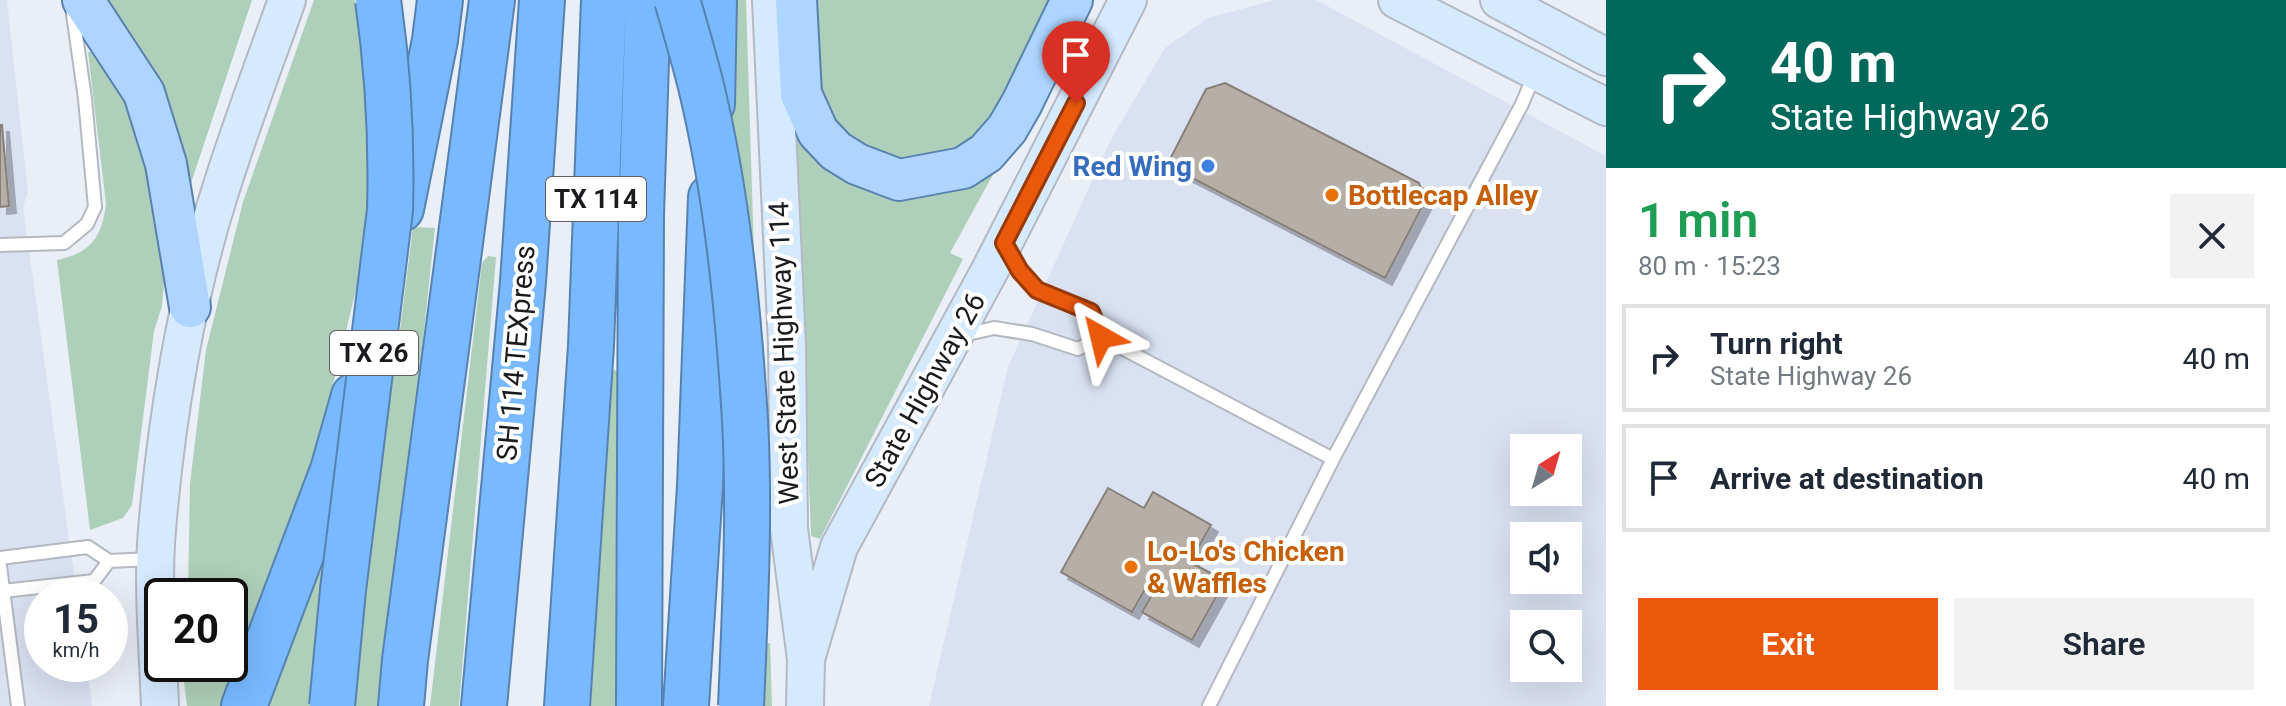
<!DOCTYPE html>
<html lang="en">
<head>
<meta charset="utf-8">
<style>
	:root { --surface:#fff; --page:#f2f2f3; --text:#1f2937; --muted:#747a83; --line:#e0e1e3; --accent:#ea580c }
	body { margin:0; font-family:Roboto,sans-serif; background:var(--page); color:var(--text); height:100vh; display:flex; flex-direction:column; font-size:30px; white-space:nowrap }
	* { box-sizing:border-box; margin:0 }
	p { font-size:26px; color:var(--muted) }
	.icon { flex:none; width:44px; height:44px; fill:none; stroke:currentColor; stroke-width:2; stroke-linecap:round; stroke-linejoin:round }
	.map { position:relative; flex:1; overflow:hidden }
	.drawer { display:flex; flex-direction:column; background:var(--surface); width:680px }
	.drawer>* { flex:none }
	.guide { background:#00695c; color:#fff; overflow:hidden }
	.needle { width:52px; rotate:37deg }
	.buttons { position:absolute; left:1510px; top:434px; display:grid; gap:16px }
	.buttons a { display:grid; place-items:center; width:72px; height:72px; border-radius:0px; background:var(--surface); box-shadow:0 8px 32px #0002; font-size:40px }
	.speed { position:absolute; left:24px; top:578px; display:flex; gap:16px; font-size:40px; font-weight:700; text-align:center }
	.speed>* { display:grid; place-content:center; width:104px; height:104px; border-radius:50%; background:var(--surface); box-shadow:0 8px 32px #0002; line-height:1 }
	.speed small { font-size:20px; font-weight:400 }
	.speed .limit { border:4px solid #111; border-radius:12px; background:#fff; color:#111 }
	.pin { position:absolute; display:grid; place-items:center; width:68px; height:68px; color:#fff; margin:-82px -34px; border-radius:50% 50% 50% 0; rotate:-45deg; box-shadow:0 0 8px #0007 }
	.pin .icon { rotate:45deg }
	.me { position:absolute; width:88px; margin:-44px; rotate:323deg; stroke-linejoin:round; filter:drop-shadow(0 0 6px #0008) }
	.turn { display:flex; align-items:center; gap:28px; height:168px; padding:0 32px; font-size:36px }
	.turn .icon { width:104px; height:104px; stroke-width:2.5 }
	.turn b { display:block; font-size:56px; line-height:68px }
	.round { display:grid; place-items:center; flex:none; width:84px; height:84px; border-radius:0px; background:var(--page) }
	.head { display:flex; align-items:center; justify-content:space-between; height:136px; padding:0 32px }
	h1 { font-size:48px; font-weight:600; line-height:60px; color:#1e9e55 }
	.primary-button { display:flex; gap:16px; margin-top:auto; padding:16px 32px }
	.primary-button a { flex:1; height:92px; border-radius:0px; background:var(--accent); color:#fff; font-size:32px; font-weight:600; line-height:92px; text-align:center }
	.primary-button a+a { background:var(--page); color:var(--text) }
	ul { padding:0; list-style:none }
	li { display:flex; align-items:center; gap:24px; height:108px; margin:0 16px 12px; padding:0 16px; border:4px solid var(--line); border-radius:0px }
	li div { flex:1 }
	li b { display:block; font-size:30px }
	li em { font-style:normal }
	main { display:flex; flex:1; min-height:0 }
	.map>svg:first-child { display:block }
	.built { fill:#dae1f1; fill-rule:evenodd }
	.green { fill:#aecfb9 }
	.building { fill:#b5afa7; stroke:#868078; stroke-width:2; filter:url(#shadow) }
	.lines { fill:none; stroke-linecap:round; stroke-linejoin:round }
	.lane-casing { stroke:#b4b8c1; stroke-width:16 }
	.secondary-casing { stroke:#b4b8c1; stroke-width:40 }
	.primary-casing { stroke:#5782b0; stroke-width:44 }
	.highway-casing { stroke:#5782b0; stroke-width:48 }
	.lane { stroke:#fff; stroke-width:12 }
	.secondary { stroke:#d6eaff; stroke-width:36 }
	.primary { stroke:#aed5ff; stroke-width:40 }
	.highway { stroke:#78b9ff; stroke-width:44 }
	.highway-bridge-casing { stroke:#5782b0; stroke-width:48; stroke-linecap:butt }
	.highway-bridge { stroke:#78b9ff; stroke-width:44 }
	.route-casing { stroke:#983908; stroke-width:20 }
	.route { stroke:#ea580c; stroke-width:14 }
	.shop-dot { fill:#3f7fe0; stroke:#fff; stroke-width:3 }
	.food-dot { fill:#e8710a; stroke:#fff; stroke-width:3 }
	.labels { text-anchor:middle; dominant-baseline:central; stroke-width:8; stroke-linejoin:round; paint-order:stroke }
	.shield { fill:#fff; stroke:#5f5f62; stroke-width:2 }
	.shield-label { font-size:26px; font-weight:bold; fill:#1a1b1e }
	.shop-label { font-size:28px; font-weight:bold; fill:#366cbe; stroke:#fff; text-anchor:end }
	.food-label { font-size:28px; font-weight:bold; fill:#c56008; stroke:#fff; text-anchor:start }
	.street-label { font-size:28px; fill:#1a1b1e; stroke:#fff }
</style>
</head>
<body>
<main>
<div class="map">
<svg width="1606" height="706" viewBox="0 0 1606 706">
	<defs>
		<filter id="shadow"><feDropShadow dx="7" dy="7" stdDeviation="0" flood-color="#0004"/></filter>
	</defs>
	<rect width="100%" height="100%" fill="#eaeef7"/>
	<!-- built -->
	<path class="built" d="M 0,0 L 7,0 L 28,192 L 23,207 L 77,596 L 42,596 L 42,664 L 87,664 L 92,706 L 0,706 Z
		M 1275,0 L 1316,0 L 1606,156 L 1606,706 L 929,706 L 1008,367 L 1110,141 L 1165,48 L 1208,18 ZM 1524,448 L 1568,448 L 1568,492 L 1524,492 ZM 1524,536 L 1568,536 L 1568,580 L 1524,580 ZM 1524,624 L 1568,624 L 1568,668 L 1524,668 Z"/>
	<!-- green -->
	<path class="green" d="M 97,0 L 252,0 L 190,186 L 179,182 Z
		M 314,0 L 355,0 L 365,51 L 378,169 L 367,244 L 321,435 L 246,649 L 223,706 L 187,706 L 184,682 L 185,664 L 230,664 L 230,596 L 188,596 L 190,484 L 206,350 L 243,202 Z
		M 730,0 L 746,0 L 754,253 L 745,243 L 726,115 Z
		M 805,0 L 1050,0 L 1019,65 L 987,120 L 970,140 L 940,155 L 909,160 L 876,152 L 833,122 L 822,96 Z
		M 88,52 L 98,52 L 124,89 L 168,237 L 162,306 L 154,331 L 132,505 L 123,518 L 90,530 L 57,260 C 91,253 102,237 106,204 Z
		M 796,131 L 837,163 L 986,166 L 995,171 L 950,253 L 963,259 L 820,539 L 811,536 Z
		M 413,227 L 435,228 L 401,543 L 377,706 L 352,706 L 370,525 L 398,346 Z
		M 488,256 L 496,257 L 459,706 L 430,706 L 482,263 Z
		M 611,370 L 622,371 L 618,706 L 588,706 Z
		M 341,506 L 319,706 L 269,706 Z
		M 770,643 L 772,706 L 757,706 L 761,645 Z"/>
	<!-- building -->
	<path class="building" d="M 1225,83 L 1419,183 L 1425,201 L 1385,278 L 1167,165 L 1206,89 Z
		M 0,125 L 2,125 L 9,206 L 0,207 Z
		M 1108,488 L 1144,508 L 1153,492 L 1211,525 L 1190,562 L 1225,581 L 1192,640 L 1142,612 L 1156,588 L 1148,584 L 1132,612 L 1061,572 Z"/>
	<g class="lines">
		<defs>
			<path id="lane" d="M 0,245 L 64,243 L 87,224 L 95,207 L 85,99 L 72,7
				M 1008,250 C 1033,295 1046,294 1091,312 L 1101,337 L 1333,459
				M 963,335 L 994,328 L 1032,334 L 1078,349 L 1101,337
				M 0,558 L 88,547 L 109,561 L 152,559
				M 0,566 L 18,706
				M 3,591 L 94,581 L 109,561
				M 1209,706 L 1333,459 L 1522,104 L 1535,73"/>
			<path id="secondary" d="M 771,0 L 787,345 L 789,529 L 806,659 L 805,706
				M 1397,0 L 1606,107
				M 1499,0 L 1606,57
				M 806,659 L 839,547 L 990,270 L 1128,0
				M 160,706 C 158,648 152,588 157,530 C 166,422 186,298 219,195 C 239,130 264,65 287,0"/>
			<path id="primary" d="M 83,0 L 144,93 L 166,164 L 190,307
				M 796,0 L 801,94 L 818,132 L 836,151 L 857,164 L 899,180 L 963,168 L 986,153 L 1007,129 L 1022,103 L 1072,0"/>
			<path id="highway" d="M 712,104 L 714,0
				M 401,209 L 435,40 L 440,0
				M 244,706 L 333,470 L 354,396
				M 401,706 L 405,660 L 492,0
				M 484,706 L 523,282 L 542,0
				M 567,706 L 591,346 L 604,0
				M 639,706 L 641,215 L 648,0
				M 686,706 L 700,486 L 711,197"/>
		</defs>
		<!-- lane casing -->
		<use href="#lane" class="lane-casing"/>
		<!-- secondary casing -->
		<use href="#secondary" class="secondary-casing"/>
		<!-- primary casing -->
		<use href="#primary" class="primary-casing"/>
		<!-- highway casing -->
		<use href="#highway" class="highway-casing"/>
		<!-- lane -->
		<use href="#lane" class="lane"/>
		<!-- secondary -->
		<use href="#secondary" class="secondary"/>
		<!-- primary -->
		<use href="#primary" class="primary"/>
		<!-- highway -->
		<use href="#highway" class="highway"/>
		<defs>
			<path id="highway-bridge" d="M 677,0 C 685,27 693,55 700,82 C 727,192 738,307 745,420 C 750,515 745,611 741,706
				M 332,706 L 343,590 L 390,210 C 392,139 388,70 378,0"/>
		</defs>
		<!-- highway-bridge casing -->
		<use href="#highway-bridge" class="highway-bridge-casing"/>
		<!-- highway-bridge -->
		<use href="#highway-bridge" class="highway-bridge"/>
	</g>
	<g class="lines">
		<defs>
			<path id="route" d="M 1076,103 L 1004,243 L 1020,271 L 1037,290 L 1091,312 L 1101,337"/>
		</defs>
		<!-- route casing -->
		<use href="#route" class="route-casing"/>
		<!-- route -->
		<use href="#route" class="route"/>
	</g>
	<!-- markers -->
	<circle class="shop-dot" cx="1208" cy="166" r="8"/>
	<g class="food-dot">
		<circle cx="1332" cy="195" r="8"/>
		<circle cx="1131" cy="567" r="8"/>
	</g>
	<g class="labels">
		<!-- shield labels -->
		<g class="shield">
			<rect x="546" y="177" width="100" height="44" rx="6"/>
			<rect x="330" y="331" width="88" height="44" rx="6"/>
		</g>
		<g class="shield-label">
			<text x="596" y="199">TX 114</text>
			<text x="374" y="353">TX 26</text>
		</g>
		<!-- shop labels -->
		<g class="shop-label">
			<text x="1192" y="166">Red Wing</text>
		</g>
		<!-- food labels -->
		<g class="food-label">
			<text x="1348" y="195">Bottlecap Alley</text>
			<text x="1147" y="551">Lo-Lo's Chicken<tspan x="1147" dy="32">&amp; Waffles</tspan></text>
		</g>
		<!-- street labels -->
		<g class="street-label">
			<text transform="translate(516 353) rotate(-85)">SH 114 TEXpress</text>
			<text transform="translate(784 353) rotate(-92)">West State Highway 114</text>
			<text transform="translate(925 390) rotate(-61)">State Highway 26</text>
		</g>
	</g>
</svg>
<div class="buttons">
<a><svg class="needle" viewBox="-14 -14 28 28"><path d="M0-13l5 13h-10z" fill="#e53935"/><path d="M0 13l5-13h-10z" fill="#747a83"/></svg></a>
<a><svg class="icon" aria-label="sound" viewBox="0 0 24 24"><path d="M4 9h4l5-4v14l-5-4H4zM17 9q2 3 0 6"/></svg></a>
<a><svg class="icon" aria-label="search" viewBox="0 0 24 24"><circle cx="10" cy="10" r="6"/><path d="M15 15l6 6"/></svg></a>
</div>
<div class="speed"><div>15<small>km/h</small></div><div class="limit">20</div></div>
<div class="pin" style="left:1076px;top:103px;background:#d93025"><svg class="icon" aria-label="arrive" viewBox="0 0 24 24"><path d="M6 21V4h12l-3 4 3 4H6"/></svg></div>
<svg class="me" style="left:1101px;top:337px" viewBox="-20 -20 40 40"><path d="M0-17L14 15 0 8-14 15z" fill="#ea580c" stroke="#fff" stroke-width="4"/></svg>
</div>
<section class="drawer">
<div class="guide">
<div class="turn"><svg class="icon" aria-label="right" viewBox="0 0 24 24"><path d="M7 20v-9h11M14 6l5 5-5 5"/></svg><div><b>40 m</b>State Highway 26</div></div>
</div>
<div class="head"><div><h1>1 min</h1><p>80 m · 15:23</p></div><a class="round"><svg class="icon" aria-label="close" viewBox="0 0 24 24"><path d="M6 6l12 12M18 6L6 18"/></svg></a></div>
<ul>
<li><svg class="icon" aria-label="right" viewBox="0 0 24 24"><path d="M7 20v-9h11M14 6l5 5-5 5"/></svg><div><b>Turn right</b><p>State Highway 26</p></div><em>40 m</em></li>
<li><svg class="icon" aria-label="arrive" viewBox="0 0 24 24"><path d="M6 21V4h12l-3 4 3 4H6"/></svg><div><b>Arrive at destination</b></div><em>40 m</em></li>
</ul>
<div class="primary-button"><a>Exit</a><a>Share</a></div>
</section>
</main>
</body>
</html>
